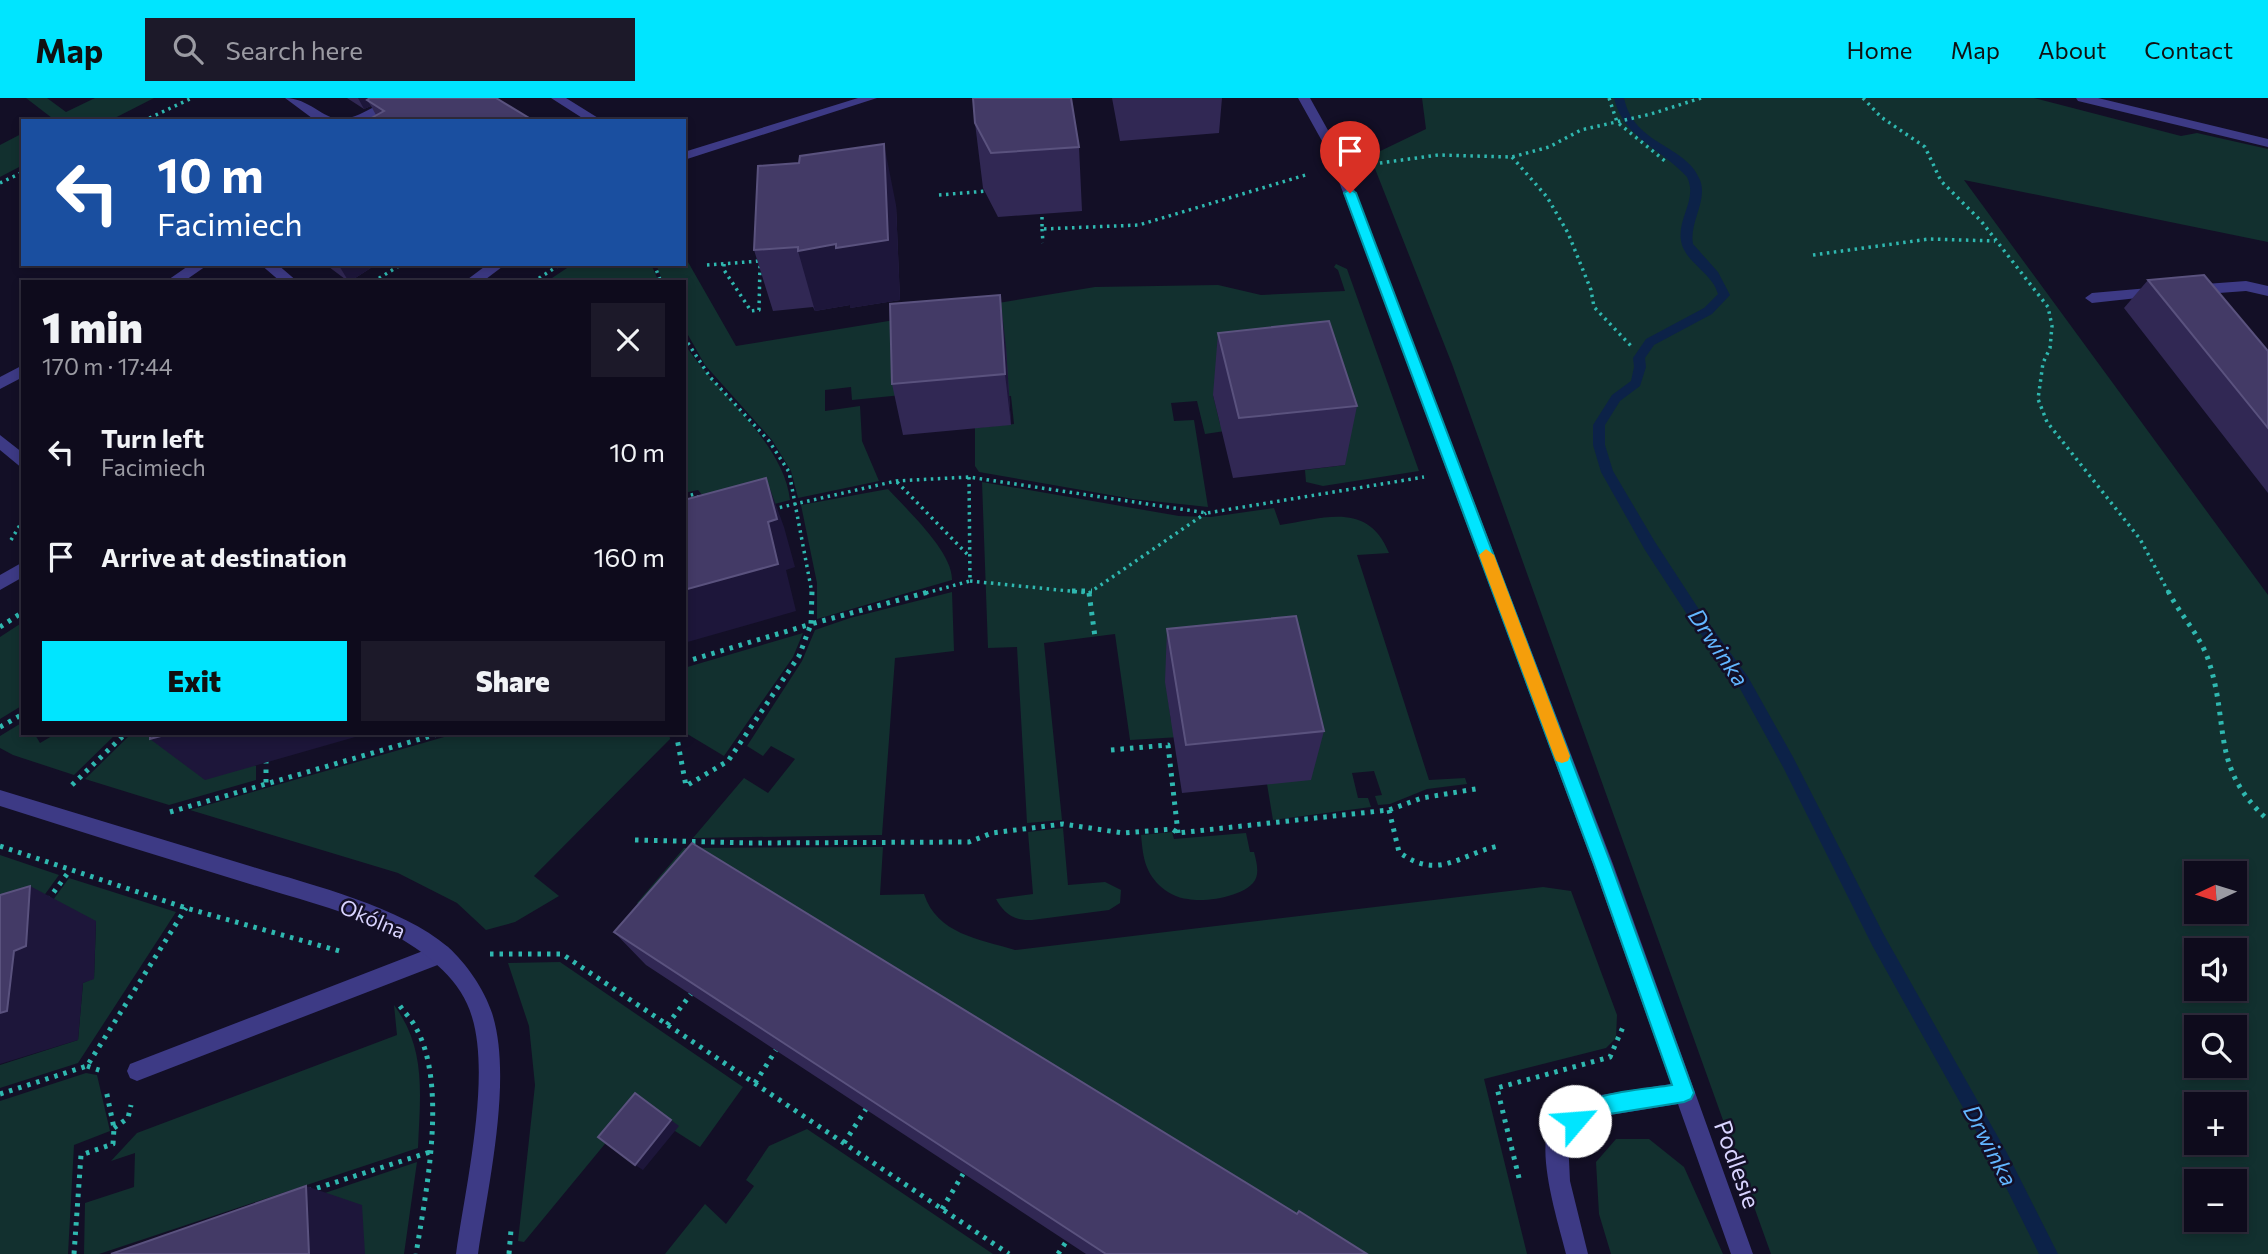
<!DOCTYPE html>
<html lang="en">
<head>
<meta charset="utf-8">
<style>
	:root { --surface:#0e0b1c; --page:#1c1929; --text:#f1f3f6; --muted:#9b9ba3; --line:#2e2b3b; --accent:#00e5ff }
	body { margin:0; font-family:Commissioner,sans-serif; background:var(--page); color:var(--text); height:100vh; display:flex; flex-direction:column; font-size:26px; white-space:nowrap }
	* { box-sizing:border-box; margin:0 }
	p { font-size:23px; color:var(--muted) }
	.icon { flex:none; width:38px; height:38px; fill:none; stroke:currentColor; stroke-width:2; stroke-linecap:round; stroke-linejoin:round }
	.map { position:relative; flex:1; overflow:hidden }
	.details { position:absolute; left:21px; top:182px; width:665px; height:455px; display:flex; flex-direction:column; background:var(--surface); border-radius:0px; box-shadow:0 4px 10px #0003,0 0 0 2px var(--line) }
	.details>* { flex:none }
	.banner { position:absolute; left:21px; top:21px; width:665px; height:147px; border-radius:0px; box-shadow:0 4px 10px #0003,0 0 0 2px var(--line); background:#1a4fa0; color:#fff; overflow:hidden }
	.needle { width:46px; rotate:266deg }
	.controls { position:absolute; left:2184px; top:763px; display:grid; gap:14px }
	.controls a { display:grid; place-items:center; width:63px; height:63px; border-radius:0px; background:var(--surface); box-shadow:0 4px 10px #0003,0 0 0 2px var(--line); font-size:35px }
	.pin { position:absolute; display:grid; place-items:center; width:60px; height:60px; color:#fff; margin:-72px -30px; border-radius:50% 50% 50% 0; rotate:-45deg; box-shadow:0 0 7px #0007 }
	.pin .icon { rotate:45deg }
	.me { position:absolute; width:77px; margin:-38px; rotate:63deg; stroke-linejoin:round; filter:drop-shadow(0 0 5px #0008) }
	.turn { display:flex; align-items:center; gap:24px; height:147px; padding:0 21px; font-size:32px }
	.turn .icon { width:91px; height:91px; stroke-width:2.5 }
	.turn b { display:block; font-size:49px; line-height:60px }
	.round { display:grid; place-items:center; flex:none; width:74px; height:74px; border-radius:0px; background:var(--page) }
	.head { display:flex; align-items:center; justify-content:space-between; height:119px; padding:0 21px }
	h1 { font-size:42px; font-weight:800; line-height:52px }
	.cta { display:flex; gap:14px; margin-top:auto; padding:14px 21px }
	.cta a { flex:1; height:80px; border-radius:0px; background:var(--accent); color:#111; font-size:28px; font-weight:800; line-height:80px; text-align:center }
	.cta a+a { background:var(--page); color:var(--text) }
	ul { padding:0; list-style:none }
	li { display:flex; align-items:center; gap:21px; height:105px; padding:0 21px }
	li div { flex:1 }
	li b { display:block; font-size:26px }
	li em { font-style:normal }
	header { display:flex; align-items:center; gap:42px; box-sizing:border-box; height:98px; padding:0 35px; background:var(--accent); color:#111 }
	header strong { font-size:33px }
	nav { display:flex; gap:38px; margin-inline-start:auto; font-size:24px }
	.search { width:490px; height:63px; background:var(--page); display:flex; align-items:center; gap:18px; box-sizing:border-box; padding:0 24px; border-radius:0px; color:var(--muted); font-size:26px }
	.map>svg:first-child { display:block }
	.green { fill:#12302f; fill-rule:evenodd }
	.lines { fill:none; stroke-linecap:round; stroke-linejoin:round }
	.stream { fill:#0c2248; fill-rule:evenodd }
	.path-far1 { stroke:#2fb8b0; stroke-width:3.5; stroke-dasharray:2.5 4.5; stroke-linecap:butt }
	.path { stroke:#2fb8b0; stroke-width:5; stroke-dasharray:3.5 6; stroke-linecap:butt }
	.lane { fill:#3d3a85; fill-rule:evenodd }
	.street { fill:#3d3a85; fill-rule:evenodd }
	.wall { fill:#312854 }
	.shaded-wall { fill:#1d163a }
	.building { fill:#433a66; stroke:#5a527e; stroke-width:2 }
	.route { fill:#00e5ff; stroke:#0095a6; stroke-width:2 }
	.slow { fill:#f59e0b }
	.labels { text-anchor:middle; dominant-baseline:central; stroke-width:5; stroke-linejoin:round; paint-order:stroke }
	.street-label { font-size:21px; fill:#d9d4ff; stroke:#130f26 }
	.water-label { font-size:23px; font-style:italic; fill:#62b6ff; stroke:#130f26 }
	.near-street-label { font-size:24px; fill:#d9d4ff; stroke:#130f26 }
</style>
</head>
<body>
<header>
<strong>Map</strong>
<div class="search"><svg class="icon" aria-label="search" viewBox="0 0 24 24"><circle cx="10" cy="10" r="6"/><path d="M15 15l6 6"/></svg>Search here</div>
<nav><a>Home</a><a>Map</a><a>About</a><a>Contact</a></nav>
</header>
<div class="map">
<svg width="2268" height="1156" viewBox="0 0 2268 1156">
	<rect width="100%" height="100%" fill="#130f26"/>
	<!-- green -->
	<path class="green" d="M 26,0 L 47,0 L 66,14 L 95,0 L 154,0 L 109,23 L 48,23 L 52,20 Z
		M 1422,0 L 2034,0 L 2181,38 L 2197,35 L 2268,51 L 2268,144 L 1964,82 L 2268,497 L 2268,1156 L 1771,1156 L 1452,266 L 1370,58 L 1426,31 ZM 2196,775 L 2235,775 L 2235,814 L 2196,814 ZM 2196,852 L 2235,852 L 2235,891 L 2196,891 ZM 2196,929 L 2235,929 L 2235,968 L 2196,968 ZM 2196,1006 L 2235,1006 L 2235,1045 L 2196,1045 ZM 2196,1083 L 2235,1083 L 2235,1122 L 2196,1122 Z
		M 23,35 L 23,67 L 0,79 L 0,47 Z
		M 684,157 L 736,248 L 1095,189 L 1218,187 L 1261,197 L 1345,193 L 1338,172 L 1334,169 L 1336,166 L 1347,171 L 1419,373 L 1323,388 L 1306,384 L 1305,372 L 1345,367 L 1213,297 L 1220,326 L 1224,327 L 1225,333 L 1205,336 L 1197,303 L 1171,305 L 1174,323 L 1194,322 L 1208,409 L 1133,401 L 979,374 L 975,368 L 975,330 L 1014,326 L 1011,298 L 902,297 L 852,302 L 851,289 L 825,292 L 825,313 L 860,308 L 862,343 L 879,383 L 798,400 L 791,373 L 772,342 L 705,267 L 688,237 L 684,230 L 684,184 L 663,184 L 656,166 L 684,166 Z
		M 573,166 L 651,166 L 659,184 L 546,184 Z
		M 686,248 C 717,295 784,345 790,402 L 721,420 L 698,392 L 684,395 Z
		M 982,384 L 1179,418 L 1211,419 L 1274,410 L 1280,427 C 1325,420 1368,403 1389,455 L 1357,457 L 1429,682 L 1465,680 L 1467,686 L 1427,691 L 1390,706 L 1378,707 L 1375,698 L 1382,697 L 1374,673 L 1352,675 L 1358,700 L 1368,700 L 1371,709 L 1273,722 L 1267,686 L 1166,584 L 1171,623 L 1177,623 L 1180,639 L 1130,642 L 1115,536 L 1044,545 L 1062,722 L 1027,725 L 1017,549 L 988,550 Z
		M 888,391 C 907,412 953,454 952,482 L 817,521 L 817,485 L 801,407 Z
		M 952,494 L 954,553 L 895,560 L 882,737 L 693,740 L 744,680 L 768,695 L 795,661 L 771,648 L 763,658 L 747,648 L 802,563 L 815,532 L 850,520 Z
		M 23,524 L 23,607 L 0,621 L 0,539 Z
		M 803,535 L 793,559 L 724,658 L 684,634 L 684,570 Z
		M 23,624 L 23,635 L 34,635 L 40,645 L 57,635 L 117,635 L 74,677 L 13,657 L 0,650 L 0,638 Z
		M 132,635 L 206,635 L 256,668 L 256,682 L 169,707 L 85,681 Z
		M 458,635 L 669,635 L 670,641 L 534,778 L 559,798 L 515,824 L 486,832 L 457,805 L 398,775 L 190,712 Z
		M 1063,730 L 1068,787 L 1105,784 L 1121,792 L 1120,805 L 1109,812 L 1032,822 C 1015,823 1004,816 996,801 L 1033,796 L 1028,734 Z
		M 1172,734 L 1174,741 L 1246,735 L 1250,754 L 1254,754 C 1256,762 1259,772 1256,780 C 1249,798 1205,805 1188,801 C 1177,800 1166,794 1159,787 C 1144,772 1143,757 1141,737 Z
		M 883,749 L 880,797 L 924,796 C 937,836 979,841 1015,852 L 1543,789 L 1571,793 L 1617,917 L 1616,940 L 1606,950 L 1484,981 L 1527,1156 L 1323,1156 L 652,816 L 637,805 L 684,750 Z
		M 0,757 L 59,777 L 35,810 L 0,820 Z
		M 69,780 L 176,814 L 78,965 L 0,990 L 0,967 L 78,942 L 83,885 L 94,880 L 96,824 L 43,816 Z
		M 560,864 L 743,989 L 700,1049 L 675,1033 L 642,1001 L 524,1144 L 518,1143 L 535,987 L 529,928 L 508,865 Z
		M 394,907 C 427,951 420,998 418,1050 L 99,1156 L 84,1156 L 85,1105 L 134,1089 L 135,1055 L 111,1063 L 137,1035 L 397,937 Z
		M 86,975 L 97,977 L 110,1033 L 74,1047 L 68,1156 L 0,1156 L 0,1003 Z
		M 807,1031 L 993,1156 L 665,1156 L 705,1106 L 726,1126 L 754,1088 L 746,1082 L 769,1048 Z
		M 1616,1041 L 1649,1041 L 1684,1069 L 1723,1156 L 1611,1156 L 1599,1116 L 1596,1064 Z
		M 417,1064 L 404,1156 L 365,1156 L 301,1103 Z"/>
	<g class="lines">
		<!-- stream -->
		<path class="stream" d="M 1614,0 L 1624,0 C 1634,48 1686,46 1700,82 C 1708,103 1689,124 1693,146 L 1718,174 L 1730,197 L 1712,216 L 1654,247 L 1645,260 L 1646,269 L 1640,288 L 1620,303 L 1605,327 L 1605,347 L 1613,373 L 1655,444 L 1700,513 L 1748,579 L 1793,659 L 1884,837 L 2007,1055 L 2058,1156 L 2039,1156 L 1995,1067 L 1872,847 L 1783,669 L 1738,587 L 1690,521 L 1645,452 L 1601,374 L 1593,347 L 1593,327 L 1612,297 L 1631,283 L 1634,269 L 1633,260 L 1646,241 L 1704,210 L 1718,196 C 1712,174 1685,165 1681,143 C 1677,120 1698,101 1687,79 C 1662,51 1623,40 1614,0 Z"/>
		<!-- path-far1 -->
		<path class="path-far1" d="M 1609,0 L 1617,24 L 1665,63
			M 1863,0 L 1881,19 L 1925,49 L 1941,83 L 1981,123 L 2048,209 L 2052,228 L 2050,250 L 2043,265 L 2038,301 L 2047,324 L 2140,441 L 2169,495
			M 143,23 L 192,0
			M 1512,59 L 1547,99 L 1568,135 L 1591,192 L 1594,209 L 1632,249
			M 1373,66 L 1438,57 L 1512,59 L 1549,49 L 1581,32 L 1651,16 L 1701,0
			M 0,85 L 23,74
			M 939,97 L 987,93
			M 1042,119 L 1042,131 L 1139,127 L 1309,76
			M 1042,131 L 1043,145
			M 1813,157 L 1929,141 L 1995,143
			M 654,166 L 661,184
			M 724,166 L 724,172 L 751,213 L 759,212 L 760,167
			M 707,167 L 760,163
			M 373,184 L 402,166
			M 533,184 L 561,166
			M 684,239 L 710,279 L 769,343 L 789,374 L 812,495
			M 897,384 L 969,458
			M 684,399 L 695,396 L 699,401
			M 773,411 L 896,383 L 969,379 L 1207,415 L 1424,379
			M 11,442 L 23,422
			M 970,483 L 1089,495
			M 926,495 L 970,483 L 969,379
			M 1089,495 L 1206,415"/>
		<!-- path -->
		<path class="path" d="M 1072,493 L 1092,493
			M 2168,493 C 2180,517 2201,538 2209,564 C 2230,629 2210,670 2268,722
			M 1089,495 L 1095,539
			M 0,529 L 23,514
			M 684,564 L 811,526 L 812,493
			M 0,629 L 23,616
			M 676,635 L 686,688 L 728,663 L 799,558 L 811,526 L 932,493
			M 1111,652 L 1168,647 L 1178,735
			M 266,662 L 266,686
			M 72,687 L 126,635
			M 1389,712 L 1399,754 C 1438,783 1458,757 1498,748
			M 170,714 L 441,635
			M 635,742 L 751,745 L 969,744 L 992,735 L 1063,726 L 1123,735 L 1172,731 L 1178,735 L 1389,712 L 1422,700 L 1481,690
			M 0,748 L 186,810 L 343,854
			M 48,802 L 70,772
			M 490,856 L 562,856 L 1009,1156
			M 400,908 C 405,915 412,922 416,930 C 448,987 426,1094 416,1156
			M 667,927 L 691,896
			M 87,968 L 102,973
			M 755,985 L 776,952
			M 0,996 L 87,968 L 186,810
			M 114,1030 L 128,1020 L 131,1007
			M 844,1045 L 866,1011
			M 1519,1080 L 1497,990 L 1610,959 L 1623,929
			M 308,1093 L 430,1054
			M 942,1111 L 963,1076
			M 74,1156 L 81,1057 L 113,1046 L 114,1030 L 106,992
			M 509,1156 L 511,1132
			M 1058,1156 L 1066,1144"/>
		<!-- lane -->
		<path class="lane" d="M 285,0 C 310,0 324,23 343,21 C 367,18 379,0 404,0 L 366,23 L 316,23 Z
			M 551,0 L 566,0 L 603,23 L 587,23 Z
			M 191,166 L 209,166 L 183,184 L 165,184 Z
			M 260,166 L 277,166 L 298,184 L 281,184 Z
			M 2246,183 L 2268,188 L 2268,198 L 2246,193 L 2192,197 L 2185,192 L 2192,187 Z
			M 2160,189 L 2167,194 L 2165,197 L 2092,205 L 2085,200 L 2092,195 Z
			M 23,267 L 23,279 L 0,291 L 0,279 Z
			M 0,337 L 23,355 L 23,371 L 0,352 Z
			M 441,846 L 448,849 L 451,856 L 448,863 L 137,983 L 130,980 L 127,973 L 130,966 Z"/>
		<!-- street -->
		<path class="street" d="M 858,0 L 877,0 L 684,62 L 684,54 Z
			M 1298,0 L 1310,0 L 1339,52 L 1613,766 L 1753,1156 L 1731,1156 L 1678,1006 L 1598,1019 L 1568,1041 L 1570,1083 L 1588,1156 L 1566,1156 C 1558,1124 1537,1059 1549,1028 L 1594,998 L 1671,986 L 1593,766 L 1361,142 L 1327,52 Z
			M 2076,0 L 2098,0 L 2268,41 L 2268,49 L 2078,3 Z
			M 488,166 L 506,166 L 482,184 L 464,184 Z
			M 23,464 L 23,479 L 0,492 L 0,477 Z
			M 0,692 C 84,718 169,743 253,769 C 312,787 401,809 448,849 C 466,865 484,891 492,915 C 513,980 488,1088 478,1156 L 456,1156 C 465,1091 491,981 472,919 C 462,883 429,857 398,839 C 360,816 297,801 253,787 C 169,761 84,735 0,708 Z"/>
	</g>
	<!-- wall -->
	<path class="wall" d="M 347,0 L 496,0 L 376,17 L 371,8 L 364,11 Z
		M 1112,0 L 1222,0 L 1219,35 L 1120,43 Z
		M 975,25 L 1079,49 L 1082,113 L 998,119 L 983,90 Z
		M 799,65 L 896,107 L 900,202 L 850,210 L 850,207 L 815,213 L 813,209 L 773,213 L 754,152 Z
		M 325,166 L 377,166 L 349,184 Z
		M 2148,182 L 2268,253 L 2268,395 L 2124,210 Z
		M 1218,235 L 1357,308 L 1345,367 L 1233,380 L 1213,297 Z
		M 1006,249 L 1011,327 L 903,337 L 892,286 Z
		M 1167,531 L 1324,633 L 1311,682 L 1182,695 L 1165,584 Z
		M 614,834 L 1297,1116 L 1367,1156 L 1086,1156 L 646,867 Z"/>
	<!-- shaded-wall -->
	<path class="shaded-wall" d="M 358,0 L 390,0 L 367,2 L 371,8 L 364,11 Z
		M 884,46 L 896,107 L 900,202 L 850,210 L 850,207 L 815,213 L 798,153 L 836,146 Z
		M 338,166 L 377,166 L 349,184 Z
		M 1000,197 L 1006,249 L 1011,327 L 1005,276 Z
		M 766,380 L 784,429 L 795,469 L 786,472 L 796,513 L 684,545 L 684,492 L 768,424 Z
		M 172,635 L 369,635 L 205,682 L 150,641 Z
		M 30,788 L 96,823 L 94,881 L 83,885 L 78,942 L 0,966 L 0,915 Z
		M 671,1022 L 679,1028 L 643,1072 L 635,1067 Z
		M 306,1088 L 362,1107 L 365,1156 L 309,1156 Z"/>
	<!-- building -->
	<path class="building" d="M 370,0 L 496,0 L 534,23 L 366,23 L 384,13 L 367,2 Z
		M 973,0 L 1071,0 L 1079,49 L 991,55 L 975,25 Z
		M 884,46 L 888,142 L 836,150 L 836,146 L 798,153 L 798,149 L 754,152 L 758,68 L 799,65 L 800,58 Z
		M 2204,177 L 2268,253 L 2268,330 L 2148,182 Z
		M 1000,197 L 1005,276 L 892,286 L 890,206 Z
		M 1329,223 L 1357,308 L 1239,320 L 1218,235 Z
		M 766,380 L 777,421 L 768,424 L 778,466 L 684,492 L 684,402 Z
		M 1296,518 L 1324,633 L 1186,647 L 1167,531 Z
		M 150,635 L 172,635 L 150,641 Z
		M 692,745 L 1297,1116 L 1299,1113 L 1367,1156 L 1106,1156 L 614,834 Z
		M 30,788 L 26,848 L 14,853 L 7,913 L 0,915 L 0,797 Z
		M 635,995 L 671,1022 L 635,1067 L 598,1039 Z
		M 306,1088 L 309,1156 L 111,1156 Z"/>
	<!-- route -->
	<path class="route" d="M 1350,91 L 1356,95 L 1611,766 L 1694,995 L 1691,1001 L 1684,1004 L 1597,1018 L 1575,1032 L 1568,1030 L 1566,1023 C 1578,993 1643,992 1672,987 L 1594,766 L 1344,95 Z"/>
	<!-- slow -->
	<path class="slow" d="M 1486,451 L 1494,457 L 1570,658 L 1568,663 L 1562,665 L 1556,663 L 1554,658 L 1479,457 Z"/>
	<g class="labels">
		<!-- street labels -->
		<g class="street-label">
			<text transform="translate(373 820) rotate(23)">Okólna</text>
		</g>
		<!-- water labels -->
		<g class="water-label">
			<text transform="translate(1719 549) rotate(56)">Drwinka</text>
			<text transform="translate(1991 1047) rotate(62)">Drwinka</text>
		</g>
		<!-- near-street labels -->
		<g class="near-street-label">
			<text transform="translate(1738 1066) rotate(70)">Podlesie</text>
		</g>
	</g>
</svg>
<div class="controls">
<a><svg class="needle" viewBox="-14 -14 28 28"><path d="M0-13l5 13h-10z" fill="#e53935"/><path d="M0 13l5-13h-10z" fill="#9b9ba3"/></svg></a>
<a><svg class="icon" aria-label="sound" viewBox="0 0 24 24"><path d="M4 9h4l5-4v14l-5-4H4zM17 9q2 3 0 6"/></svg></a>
<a><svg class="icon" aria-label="search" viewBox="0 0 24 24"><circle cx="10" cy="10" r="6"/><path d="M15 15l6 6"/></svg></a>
<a>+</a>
<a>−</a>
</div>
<div class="pin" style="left:1350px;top:95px;background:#d93025"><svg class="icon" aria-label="arrive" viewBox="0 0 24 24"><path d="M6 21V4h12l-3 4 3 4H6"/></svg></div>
<svg class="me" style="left:1575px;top:1023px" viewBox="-20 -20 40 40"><circle r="19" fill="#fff"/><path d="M0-13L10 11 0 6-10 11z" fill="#00e5ff"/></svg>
<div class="banner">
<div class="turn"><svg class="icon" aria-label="left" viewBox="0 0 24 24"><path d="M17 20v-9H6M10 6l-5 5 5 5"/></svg><div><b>10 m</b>Facimiech</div></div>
</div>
<section class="details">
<div class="head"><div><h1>1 min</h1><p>170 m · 17:44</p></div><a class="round"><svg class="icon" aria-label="close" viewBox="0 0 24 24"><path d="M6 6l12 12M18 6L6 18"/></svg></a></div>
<ul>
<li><svg class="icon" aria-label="left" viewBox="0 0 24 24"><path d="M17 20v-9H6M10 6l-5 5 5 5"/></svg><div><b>Turn left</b><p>Facimiech</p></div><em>10 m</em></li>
<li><svg class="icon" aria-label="arrive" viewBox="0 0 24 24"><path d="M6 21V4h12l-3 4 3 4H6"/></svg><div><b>Arrive at destination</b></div><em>160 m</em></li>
</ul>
<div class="cta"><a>Exit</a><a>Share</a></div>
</section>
</div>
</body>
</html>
